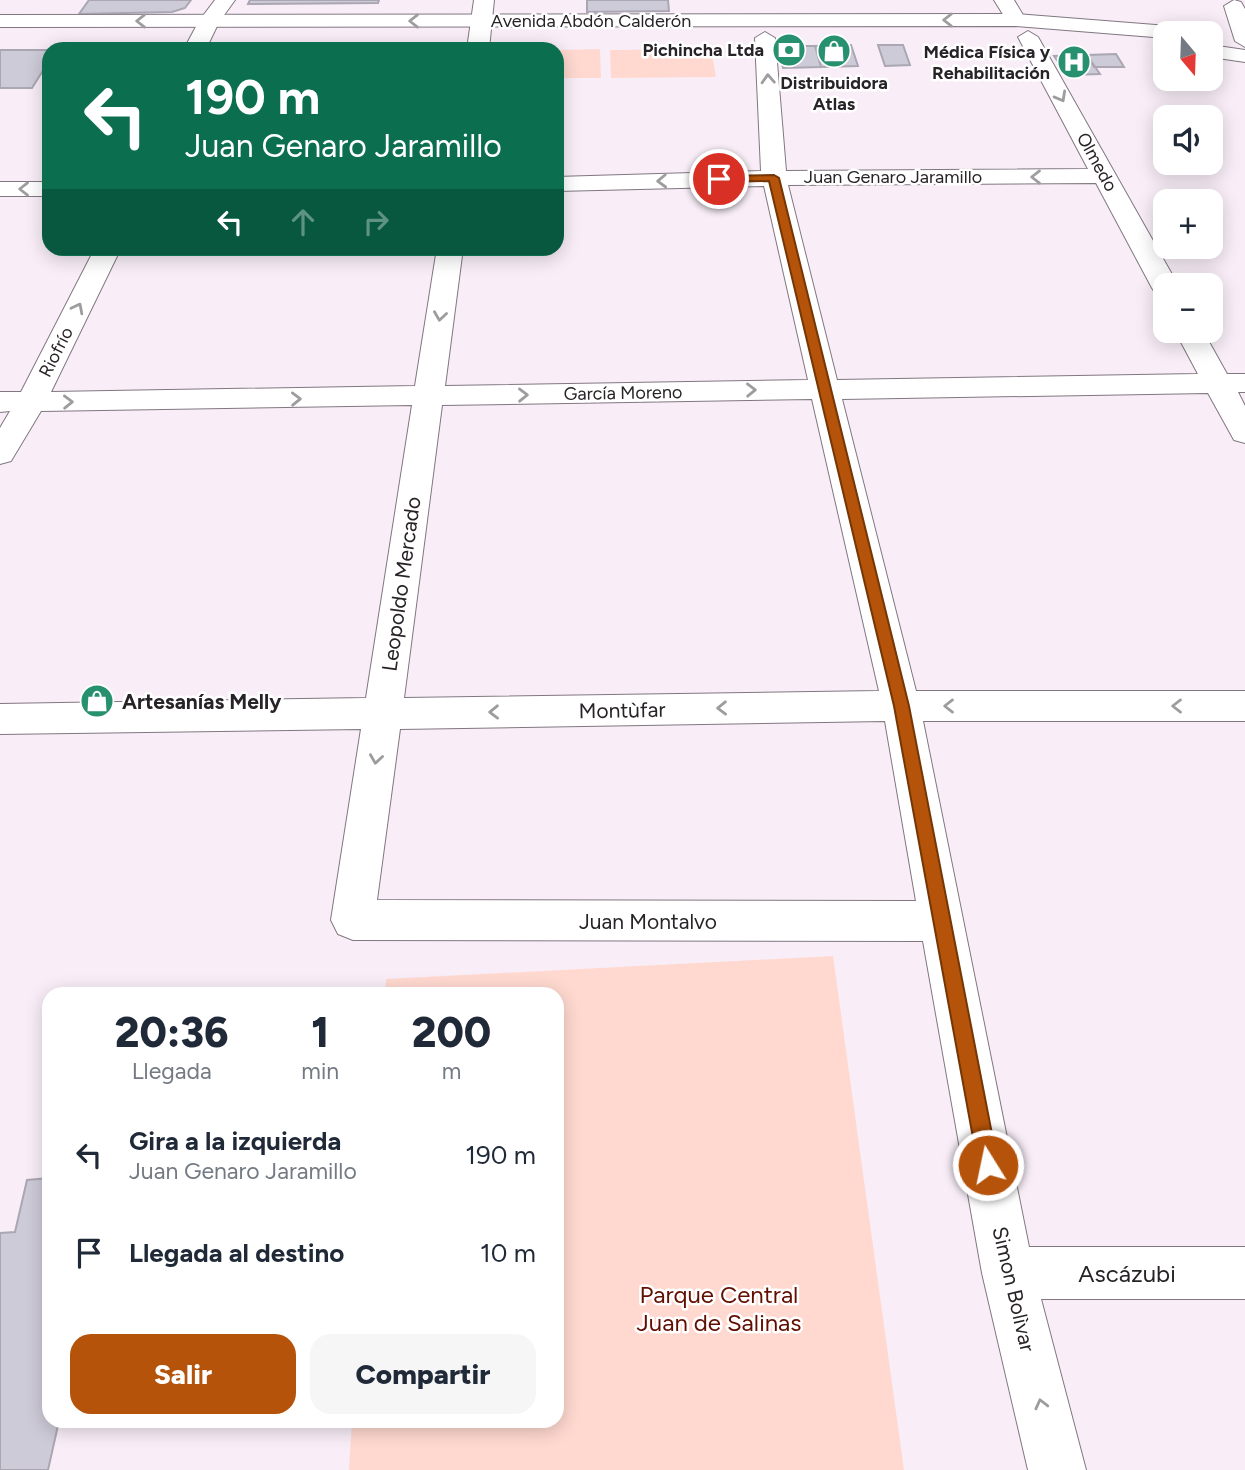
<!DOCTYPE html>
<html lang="es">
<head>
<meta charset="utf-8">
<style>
	:root { --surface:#fff; --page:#f6f6f7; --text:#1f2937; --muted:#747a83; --accent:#b45309 }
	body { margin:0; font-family:Figtree,sans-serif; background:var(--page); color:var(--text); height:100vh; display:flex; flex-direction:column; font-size:26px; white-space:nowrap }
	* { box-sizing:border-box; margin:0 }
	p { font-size:23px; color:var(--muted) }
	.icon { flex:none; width:38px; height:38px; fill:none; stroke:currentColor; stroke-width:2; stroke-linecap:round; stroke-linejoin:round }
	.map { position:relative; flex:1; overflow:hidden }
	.details { position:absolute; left:42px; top:987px; width:522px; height:441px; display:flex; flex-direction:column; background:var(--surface); border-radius:21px; box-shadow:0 4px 18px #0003 }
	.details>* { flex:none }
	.banner { position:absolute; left:42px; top:42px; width:522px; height:214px; border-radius:21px; box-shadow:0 4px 18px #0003; background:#0b6e4f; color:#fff; overflow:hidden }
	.needle { width:46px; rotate:161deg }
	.buttons { position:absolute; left:1153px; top:21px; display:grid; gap:14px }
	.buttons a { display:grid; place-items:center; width:70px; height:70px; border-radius:14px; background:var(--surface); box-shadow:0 4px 18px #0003; font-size:35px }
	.pin { position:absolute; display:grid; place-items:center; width:60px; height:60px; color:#fff; margin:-30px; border:4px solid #fff; border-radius:50%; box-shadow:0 2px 7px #0007 }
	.me { position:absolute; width:77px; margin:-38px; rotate:350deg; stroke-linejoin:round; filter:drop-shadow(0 0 5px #0008) }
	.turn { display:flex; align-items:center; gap:24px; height:147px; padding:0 28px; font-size:32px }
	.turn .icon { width:91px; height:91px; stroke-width:2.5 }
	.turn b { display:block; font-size:49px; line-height:60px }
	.lanes { display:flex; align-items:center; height:66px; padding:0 28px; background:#0003; justify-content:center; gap:35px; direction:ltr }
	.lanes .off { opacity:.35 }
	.eta { display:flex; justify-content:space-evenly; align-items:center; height:119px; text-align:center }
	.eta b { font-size:42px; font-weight:800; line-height:49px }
	.primary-button { display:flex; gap:14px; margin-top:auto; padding:14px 28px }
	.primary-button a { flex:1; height:80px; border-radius:21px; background:var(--accent); color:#fff; font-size:28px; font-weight:800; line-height:80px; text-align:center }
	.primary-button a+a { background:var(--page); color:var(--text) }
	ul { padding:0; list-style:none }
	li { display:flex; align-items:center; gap:21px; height:98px; padding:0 28px }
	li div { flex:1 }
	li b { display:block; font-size:26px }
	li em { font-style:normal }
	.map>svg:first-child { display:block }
	.green { fill:#ffd9d0 }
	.building { fill:#cecbd8; stroke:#aaa7b3; stroke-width:2 }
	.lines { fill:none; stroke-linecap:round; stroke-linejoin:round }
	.minor-casing { stroke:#817780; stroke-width:2 }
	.major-casing { stroke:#817780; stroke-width:2 }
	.minor { fill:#fff; fill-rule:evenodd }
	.major { fill:#fff; fill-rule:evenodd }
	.oneway { stroke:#9e9c9e }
	.route { fill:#b45309; stroke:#753606; stroke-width:2 }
	.labels { text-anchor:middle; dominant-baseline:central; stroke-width:5; stroke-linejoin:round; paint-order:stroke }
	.far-street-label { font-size:18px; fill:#272327; stroke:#fff }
	.far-poi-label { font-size:18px; font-weight:bold; fill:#272327; stroke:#fff; text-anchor:end }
	.street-label { font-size:21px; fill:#272327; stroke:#fff }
	.poi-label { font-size:21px; font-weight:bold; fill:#272327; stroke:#fff; text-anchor:start }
	.near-street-label { font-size:24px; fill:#272327; stroke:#fff }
	.near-park-label { font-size:24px; fill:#610f01; stroke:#fff }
</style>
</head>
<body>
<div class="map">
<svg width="1245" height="1470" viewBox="0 0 1245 1470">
	<rect width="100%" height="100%" fill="#f9eef8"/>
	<!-- green -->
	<path class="green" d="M 600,49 L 601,78 L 557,78 L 557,50 Z
		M 711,49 L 716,77 L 611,78 L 610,50 Z
		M 833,956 L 904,1470 L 349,1470 L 352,1421 L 556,1421 L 556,994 L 385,994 L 386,979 Z"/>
	<!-- building -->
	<path class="building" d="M 89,0 L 191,0 L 185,8 L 172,12 L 79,14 Z
		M 250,0 L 379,0 L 378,3 L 248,4 Z
		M 587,0 L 668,0 L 669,11 L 587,12 Z
		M 851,45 L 858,66 L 821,67 L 815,46 Z
		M 878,45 L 903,45 L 910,65 L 885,66 Z
		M 777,46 L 815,46 L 821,67 L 783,68 Z
		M 0,50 L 49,50 L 49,61 L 32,88 L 0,88 Z
		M 1116,54 L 1124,67 L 1094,67 L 1087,55 Z
		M 1087,55 L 1100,74 L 1067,75 L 1054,56 Z
		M 49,1178 L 49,1421 L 59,1421 L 48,1470 L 0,1470 L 0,1233 L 15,1232 L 27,1180 Z"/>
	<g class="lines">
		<defs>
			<path id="minor" d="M 215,0 L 235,0 L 219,22 L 206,49 L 184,49 L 199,21 Z
				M 474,0 L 494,0 L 489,49 L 467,49 Z
				M 994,0 L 1014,0 L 1026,20 L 1023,24 L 1009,24 Z
				M 1234,0 L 1241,2 L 1245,9 L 1245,47 L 1235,41 L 1224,6 Z
				M 1028,31 L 1038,37 L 1178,285 L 1166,285 L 1166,296 L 1156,294 L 1152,288 L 1096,183 L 788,185 L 837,380 L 1198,374 L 1175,331 L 1203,331 L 1227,374 L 1245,374 L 1245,392 L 1238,392 L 1245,406 L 1245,443 L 1234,440 L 1208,393 L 842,399 L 916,691 L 1245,691 L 1245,721 L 923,721 L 1029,1247 L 1245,1247 L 1245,1299 L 1041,1299 L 1086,1470 L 1028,1470 L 982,1273 L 923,941 L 353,940 L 338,934 L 331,920 L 361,729 L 0,734 L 0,704 L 366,698 L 412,405 L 41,411 L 11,461 L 0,464 L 0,428 L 10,411 L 0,412 L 0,392 L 21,392 L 95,248 L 121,248 L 51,392 L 415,386 L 437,248 L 463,248 L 445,386 L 808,380 L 764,186 L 556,191 L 556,177 L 761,171 L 755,38 L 765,32 L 775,38 L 786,171 L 1088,169 L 1018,37 ZM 812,399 L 879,691 L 404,698 L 442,405 ZM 885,721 L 916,901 L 377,900 L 400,729 Z
				M 0,182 L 49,182 L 49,196 L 0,196 Z"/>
			<path id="major" d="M 1016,14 L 1181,27 L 1191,33 L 1166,33 L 1166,38 L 1016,26 L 0,27 L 0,15 Z
				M 1211,45 L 1245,50 L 1245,62 L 1211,57 Z"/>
		</defs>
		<!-- minor casing -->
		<use href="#minor" class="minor-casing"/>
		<!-- major casing -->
		<use href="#major" class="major-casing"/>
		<!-- minor -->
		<use href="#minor" class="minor"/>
		<!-- major -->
		<use href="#major" class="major"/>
	</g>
	<!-- one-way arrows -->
	<defs><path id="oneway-chevron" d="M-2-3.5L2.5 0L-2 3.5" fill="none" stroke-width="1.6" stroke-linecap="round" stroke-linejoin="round" transform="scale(1.75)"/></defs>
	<g class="oneway">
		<use href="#oneway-chevron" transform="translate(948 20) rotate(180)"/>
		<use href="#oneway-chevron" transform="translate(141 21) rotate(180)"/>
		<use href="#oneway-chevron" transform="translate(414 21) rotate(180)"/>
		<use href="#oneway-chevron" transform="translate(768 79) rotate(-93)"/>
		<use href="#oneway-chevron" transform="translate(1061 97) rotate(61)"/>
		<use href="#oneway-chevron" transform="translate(1036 177) rotate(180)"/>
		<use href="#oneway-chevron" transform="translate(662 181) rotate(178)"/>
		<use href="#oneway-chevron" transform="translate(24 189) rotate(-180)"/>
		<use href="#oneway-chevron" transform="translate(78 308) rotate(-63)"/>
		<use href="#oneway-chevron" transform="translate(440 316) rotate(98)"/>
		<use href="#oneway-chevron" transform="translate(751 390) rotate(-1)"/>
		<use href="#oneway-chevron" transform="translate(523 395) rotate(-1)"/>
		<use href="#oneway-chevron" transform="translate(296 399) rotate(-1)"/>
		<use href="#oneway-chevron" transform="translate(68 402) rotate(-1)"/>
		<use href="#oneway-chevron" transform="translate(949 706) rotate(-180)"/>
		<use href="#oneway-chevron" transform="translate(1177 706) rotate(-180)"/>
		<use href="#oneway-chevron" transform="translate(722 708) rotate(179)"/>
		<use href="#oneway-chevron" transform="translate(494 712) rotate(179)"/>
		<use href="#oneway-chevron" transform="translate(376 759) rotate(98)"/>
		<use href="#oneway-chevron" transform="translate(1041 1404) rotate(-104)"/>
	</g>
	<!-- route -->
	<path class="route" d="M 774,175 L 779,178 L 909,706 L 998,1165 L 995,1172 L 988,1175 L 981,1172 L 978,1165 L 894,706 L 769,181 L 719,182 L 714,179 L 719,176 Z"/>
	<!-- icons -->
	<defs>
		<symbol id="bank-disc" viewBox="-11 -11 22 22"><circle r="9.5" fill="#27906e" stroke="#fff"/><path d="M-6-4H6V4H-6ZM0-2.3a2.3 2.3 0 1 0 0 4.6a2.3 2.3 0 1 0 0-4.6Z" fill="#fff"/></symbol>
		<symbol id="shop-disc" viewBox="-11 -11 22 22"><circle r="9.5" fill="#27906e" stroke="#fff"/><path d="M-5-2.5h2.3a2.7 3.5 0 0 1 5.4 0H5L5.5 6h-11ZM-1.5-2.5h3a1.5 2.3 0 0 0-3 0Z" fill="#fff"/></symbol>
		<symbol id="hospital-disc" viewBox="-11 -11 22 22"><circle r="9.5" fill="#27906e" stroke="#fff"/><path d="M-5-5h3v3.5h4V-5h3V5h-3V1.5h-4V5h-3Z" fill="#fff"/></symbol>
	</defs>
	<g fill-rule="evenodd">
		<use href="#bank-disc" x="770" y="31" width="38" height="38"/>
		<use href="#shop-disc" x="815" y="32" width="38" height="38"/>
		<use href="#hospital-disc" x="1055" y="43" width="38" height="38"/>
		<use href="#shop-disc" x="78" y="682" width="38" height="38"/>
	</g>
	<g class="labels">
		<!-- far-street labels -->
		<g class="far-street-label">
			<text x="591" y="21">Avenida Abdón Calderón</text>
			<text transform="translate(1097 162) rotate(61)">Olmedo</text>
			<text x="893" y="177">Juan Genaro Jaramillo</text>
			<text transform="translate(56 352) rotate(-63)">Riofrío</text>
			<text transform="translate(623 393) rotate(-1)">García Moreno</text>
		</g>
		<!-- far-poi labels -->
		<g class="far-poi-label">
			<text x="764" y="50">Pichincha Ltda</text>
			<text x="1050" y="52">Médica Física y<tspan x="1050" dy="21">Rehabilitación</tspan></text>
			<text x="834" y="83" text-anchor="middle">Distribuidora<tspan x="834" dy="21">Atlas</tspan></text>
		</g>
		<!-- street labels -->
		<g class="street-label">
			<text transform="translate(401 584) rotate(-82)">Leopoldo Mercado</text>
			<text transform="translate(622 710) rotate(-1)">Montùfar</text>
			<text x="648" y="921">Juan Montalvo</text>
			<text transform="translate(1014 1289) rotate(77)">Simon Bolìvar</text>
		</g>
		<!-- poi labels -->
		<g class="poi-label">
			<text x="122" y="701">Artesanías Melly</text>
		</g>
		<!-- near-street labels -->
		<g class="near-street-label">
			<text x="1127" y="1273">Ascázubi</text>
		</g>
		<!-- near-park labels -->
		<g class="near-park-label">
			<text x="719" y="1294">Parque Central<tspan x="719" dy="28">Juan de Salinas</tspan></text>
		</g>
	</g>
</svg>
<div class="buttons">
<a><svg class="needle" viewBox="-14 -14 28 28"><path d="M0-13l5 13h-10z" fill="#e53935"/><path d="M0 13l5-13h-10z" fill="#747a83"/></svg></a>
<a><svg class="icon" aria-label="sound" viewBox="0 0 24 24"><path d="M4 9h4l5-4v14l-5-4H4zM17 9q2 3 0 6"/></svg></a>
<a>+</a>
<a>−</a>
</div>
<div class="pin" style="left:719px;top:179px;background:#d93025"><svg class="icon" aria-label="arrive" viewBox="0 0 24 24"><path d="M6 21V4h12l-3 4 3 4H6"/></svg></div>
<svg class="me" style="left:988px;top:1165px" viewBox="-20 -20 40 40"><circle r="17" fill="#b45309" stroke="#fff" stroke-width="3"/><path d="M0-11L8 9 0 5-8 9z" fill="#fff"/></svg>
<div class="banner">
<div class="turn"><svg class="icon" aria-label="left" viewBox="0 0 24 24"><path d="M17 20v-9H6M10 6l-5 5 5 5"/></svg><div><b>190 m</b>Juan Genaro Jaramillo</div></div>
<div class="lanes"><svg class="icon" aria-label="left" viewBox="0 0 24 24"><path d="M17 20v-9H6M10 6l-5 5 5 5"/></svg><svg class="icon off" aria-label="ahead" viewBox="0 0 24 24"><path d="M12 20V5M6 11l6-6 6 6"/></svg><svg class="icon off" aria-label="right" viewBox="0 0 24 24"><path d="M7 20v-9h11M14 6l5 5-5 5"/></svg></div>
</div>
<section class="details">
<div class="eta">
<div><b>20:36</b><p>Llegada</p></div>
<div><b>1</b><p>min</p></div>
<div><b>200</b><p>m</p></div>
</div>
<ul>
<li><svg class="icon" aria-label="left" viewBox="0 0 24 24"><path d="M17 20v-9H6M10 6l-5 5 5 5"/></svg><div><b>Gira a la izquierda</b><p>Juan Genaro Jaramillo</p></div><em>190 m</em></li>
<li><svg class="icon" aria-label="arrive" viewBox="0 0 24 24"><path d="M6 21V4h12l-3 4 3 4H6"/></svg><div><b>Llegada al destino</b></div><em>10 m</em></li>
</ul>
<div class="primary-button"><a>Salir</a><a>Compartir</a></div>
</section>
</div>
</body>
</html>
